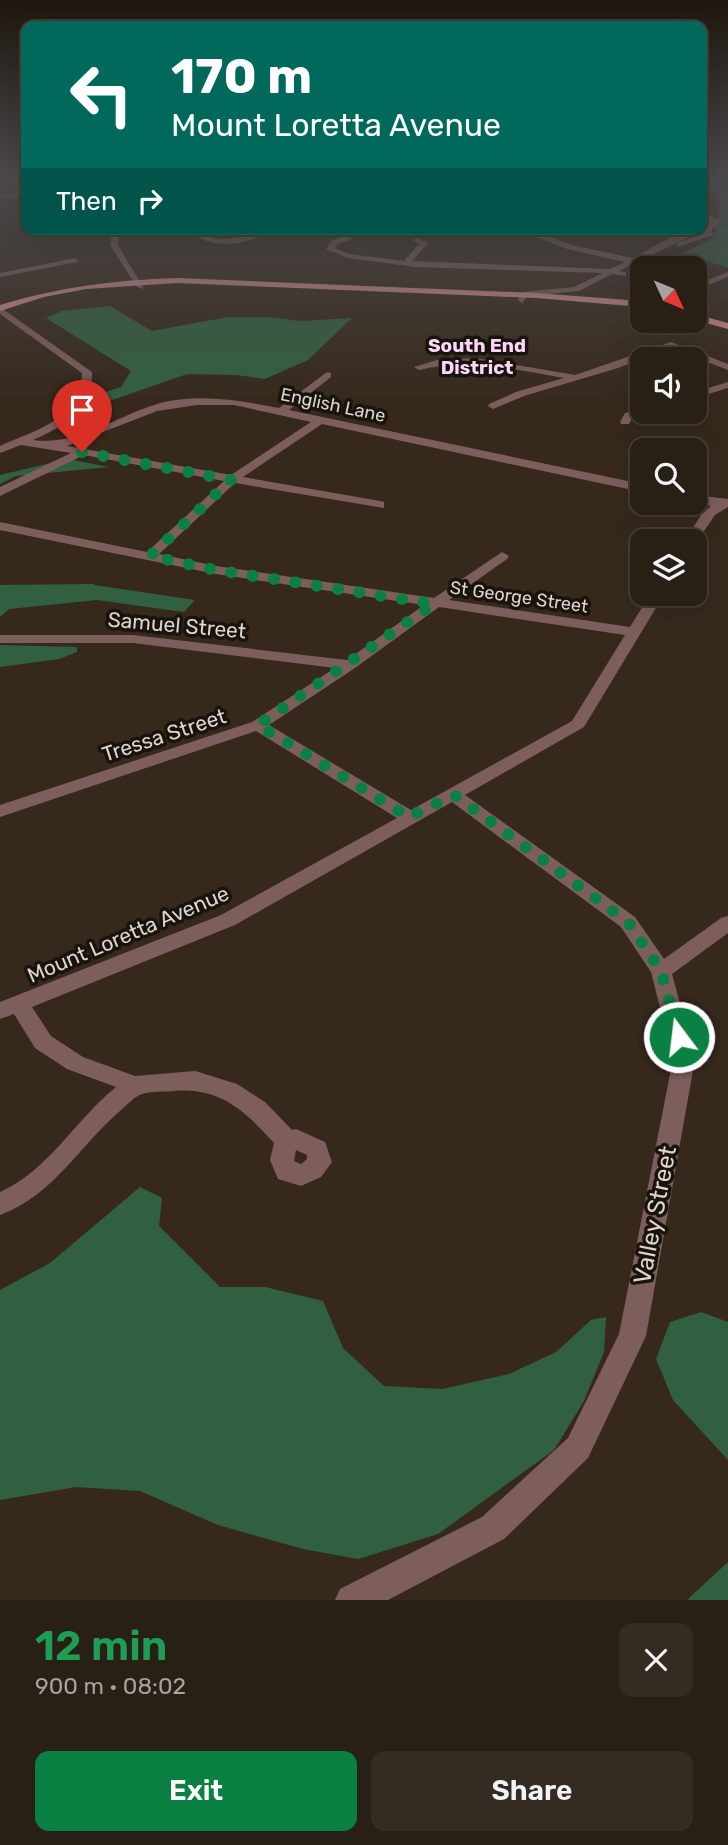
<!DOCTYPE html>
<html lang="en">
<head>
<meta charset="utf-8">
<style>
	:root { --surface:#281f15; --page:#342c22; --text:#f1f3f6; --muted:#a5a2a0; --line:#443d34; --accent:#0b8043 }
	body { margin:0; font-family:Rubik,sans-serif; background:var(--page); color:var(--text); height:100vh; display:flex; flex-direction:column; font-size:26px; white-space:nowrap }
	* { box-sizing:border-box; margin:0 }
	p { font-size:23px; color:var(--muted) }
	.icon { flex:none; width:38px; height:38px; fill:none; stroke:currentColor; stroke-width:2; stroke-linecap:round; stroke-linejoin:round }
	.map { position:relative; height:1600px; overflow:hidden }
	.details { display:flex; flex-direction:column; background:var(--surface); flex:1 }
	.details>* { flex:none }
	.banner { position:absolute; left:21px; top:21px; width:686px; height:214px; border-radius:14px; box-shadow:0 7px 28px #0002,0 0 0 2px var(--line); background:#00695c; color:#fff; overflow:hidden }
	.needle { width:46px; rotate:134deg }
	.fabs { position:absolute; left:630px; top:256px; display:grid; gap:14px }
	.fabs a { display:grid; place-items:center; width:77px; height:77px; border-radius:14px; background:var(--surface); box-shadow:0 7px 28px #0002,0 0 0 2px var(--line); font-size:35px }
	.pin { position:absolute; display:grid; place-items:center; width:60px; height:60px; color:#fff; margin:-72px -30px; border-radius:50% 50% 50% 0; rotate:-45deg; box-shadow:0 0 7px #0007 }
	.pin .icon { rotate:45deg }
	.me { position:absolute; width:77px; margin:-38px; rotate:345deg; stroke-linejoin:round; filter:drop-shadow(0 0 5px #0008) }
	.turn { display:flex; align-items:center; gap:24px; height:147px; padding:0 35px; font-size:32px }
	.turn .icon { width:91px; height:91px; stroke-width:2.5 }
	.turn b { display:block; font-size:49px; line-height:60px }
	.then { display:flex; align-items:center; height:66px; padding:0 35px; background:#0003; gap:14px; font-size:26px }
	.round { display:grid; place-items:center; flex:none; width:74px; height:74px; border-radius:14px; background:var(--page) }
	.overview { display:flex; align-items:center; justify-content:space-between; height:119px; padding:0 35px }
	h1 { font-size:42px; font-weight:600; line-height:52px; color:#1e9e55 }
	.primary-button { display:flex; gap:14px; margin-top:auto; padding:14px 35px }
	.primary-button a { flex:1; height:80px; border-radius:14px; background:var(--accent); color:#fff; font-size:28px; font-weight:600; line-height:80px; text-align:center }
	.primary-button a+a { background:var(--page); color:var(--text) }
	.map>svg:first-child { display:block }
	.green { fill:#316040 }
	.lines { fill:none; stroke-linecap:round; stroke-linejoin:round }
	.minor { fill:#7e5d5d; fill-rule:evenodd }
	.major { fill:#cf8c8e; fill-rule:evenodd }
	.route { stroke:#0b8043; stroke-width:12; stroke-dasharray:0 21.6 }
	.labels { text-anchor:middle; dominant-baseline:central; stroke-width:7; stroke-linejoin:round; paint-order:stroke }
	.far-street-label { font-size:18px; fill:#ded5cd; stroke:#19130d }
	.far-neighbourhood-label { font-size:19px; font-weight:bold; fill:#fcd6f7; stroke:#19130d }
	.street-label { font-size:21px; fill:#ded5cd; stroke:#19130d }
	.near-street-label { font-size:24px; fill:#ded5cd; stroke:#19130d }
</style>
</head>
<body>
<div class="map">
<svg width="728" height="1600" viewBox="0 0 728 1600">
	<rect width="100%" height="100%" fill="#36291c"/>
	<!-- green -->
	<path class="green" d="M 702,178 L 728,178 L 728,268 L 683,253 L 715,237 L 721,196 L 715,192 L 702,195 Z
		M 110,306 L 152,331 L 228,317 L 267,317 L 302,321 L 352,318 L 308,360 L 265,379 L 237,375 L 187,374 L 101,404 L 89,397 L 121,387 L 131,371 L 46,318 L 62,311 Z
		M 68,459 L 109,467 L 16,476 L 0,484 L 0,475 Z
		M 94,584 L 94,585 L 195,600 L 184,612 L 97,600 L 9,609 L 0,617 L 0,585 Z
		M 0,645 L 77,647 L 77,652 L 59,659 L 0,667 Z
		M 140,1187 L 162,1198 L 159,1226 L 220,1287 L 265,1287 L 323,1301 L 343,1348 L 384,1386 L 442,1389 L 509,1374 L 556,1352 L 591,1320 L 606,1317 L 604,1352 L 584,1401 L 554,1450 L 438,1534 L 358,1559 L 303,1549 L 218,1525 L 140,1491 L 76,1487 L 0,1500 L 0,1290 L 50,1263 Z
		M 701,1312 L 728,1322 L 728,1460 L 673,1400 L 656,1359 L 670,1322 Z
		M 728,1562 L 728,1600 L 688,1600 L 690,1597 Z"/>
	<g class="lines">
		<!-- minor -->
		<path class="minor" d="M 26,192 L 26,196 L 0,199 L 0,195 Z
			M 702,213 L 719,220 L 718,226 L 711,230 L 714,235 L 677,247 L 677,243 L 705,233 L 698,229 L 711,221 L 702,217 Z
			M 103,229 L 114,229 L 120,233 L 118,245 L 144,289 L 137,287 L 110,245 L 112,234 Z
			M 186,229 C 198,229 206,238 218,239 C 236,241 254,228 272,230 C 247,246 209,251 186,229 Z
			M 516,229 L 528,229 L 572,245 L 632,258 L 687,229 L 695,229 L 691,236 L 619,271 L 626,272 L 626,276 L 612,274 L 579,291 L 528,296 L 522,303 L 518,300 L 522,292 L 574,287 L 603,273 L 415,267 L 348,258 L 326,249 L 332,240 L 349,235 L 352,239 L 338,244 L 335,248 L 349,254 L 404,261 L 419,244 L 413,240 L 417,238 L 428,243 L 412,261 L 610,269 L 625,262 L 567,249 Z
			M 75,258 L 78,262 L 0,277 L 0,273 Z
			M 728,272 L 728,277 L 695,290 L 695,285 Z
			M 0,307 L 92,372 C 93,410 63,427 33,440 C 75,446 112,419 151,406 C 192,392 237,400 279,408 L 327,372 L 331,373 L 331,377 L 289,410 L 642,484 L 642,492 L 322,424 L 243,477 L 380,501 L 384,502 L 384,508 L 235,483 L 159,554 L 216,566 L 434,598 L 502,552 L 509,556 L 507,559 L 449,600 L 630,627 L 651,593 L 665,593 L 584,727 L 465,795 L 635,917 L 664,959 L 721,918 L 728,916 L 728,933 L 672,974 L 695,1059 L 646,1336 L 588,1458 L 504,1539 L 388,1600 L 335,1600 L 340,1589 L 482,1517 L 568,1438 L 619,1334 L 673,1059 L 651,972 L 621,927 L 452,802 L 235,925 L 32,1007 L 51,1036 L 83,1057 L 135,1076 L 195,1071 L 237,1084 L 265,1102 L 292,1130 L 296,1129 L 325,1142 L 332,1162 L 321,1177 L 301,1186 L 278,1179 L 270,1160 L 274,1143 C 245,1111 220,1087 174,1091 C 164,1092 151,1091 142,1094 C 135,1096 127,1105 121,1110 C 79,1146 54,1195 0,1215 L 0,1192 C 48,1171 76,1119 116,1087 L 67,1069 L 35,1048 L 14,1014 L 0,1019 L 0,1002 L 221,915 L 397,818 L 256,731 L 0,817 L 0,805 L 252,722 L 335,668 L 133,643 L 0,643 L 0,635 L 133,635 L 347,660 L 424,605 L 216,574 L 0,530 L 0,522 L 147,552 L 224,481 L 84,455 L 0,496 L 0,487 L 71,453 L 21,445 L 0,453 L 0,446 C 35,430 81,420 82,373 L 0,314 ZM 197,405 L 234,405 L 311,422 L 231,475 L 67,446 L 157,411 ZM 439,607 L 625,635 L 572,721 L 411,810 L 269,725 L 355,668 ZM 296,1150 L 307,1155 L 307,1159 L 301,1164 L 294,1161 Z
			M 671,342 L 728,364 L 728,370 L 671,348 L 618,368 L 524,396 L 493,409 L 488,406 L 489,404 L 516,392 L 564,378 C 515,369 468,358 419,370 L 414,367 L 437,360 L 475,358 L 575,375 Z
			M 728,382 L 728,388 L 695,398 L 695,392 Z
			M 642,408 L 642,411 L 647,411 L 633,417 L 629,424 L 621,424 L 620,422 L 625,413 Z
			M 695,495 L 728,499 L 728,507 L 715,515 L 695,544 L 695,541 L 685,541 L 701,515 L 711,506 L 693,502 Z"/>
		<!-- major -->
		<path class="major" d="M 177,278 L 536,293 L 642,301 L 642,307 L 536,298 L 177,283 L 86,289 L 44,297 L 0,311 L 0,305 C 59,287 115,280 177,278 Z
			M 695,314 L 728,323 L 728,329 L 695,320 Z"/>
	</g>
	<!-- sky -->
	<linearGradient id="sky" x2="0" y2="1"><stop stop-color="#1e170f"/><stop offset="0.44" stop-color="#4c494b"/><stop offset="1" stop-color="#4c494b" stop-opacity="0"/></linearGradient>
	<rect width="728" height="402" fill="url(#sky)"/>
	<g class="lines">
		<!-- route -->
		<path class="route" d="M 82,452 L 231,480 L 150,556 L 216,570 L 434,604 L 258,725 L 409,817 L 454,795 L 628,922 L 661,971 L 679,1037"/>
	</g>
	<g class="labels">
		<!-- far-street labels -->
		<g class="far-street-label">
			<text transform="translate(333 405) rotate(12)">English Lane</text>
			<text transform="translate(519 597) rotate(8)">St George Street</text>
		</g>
		<!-- far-neighbourhood labels -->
		<g class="far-neighbourhood-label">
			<text x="477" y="345">South End<tspan x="477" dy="22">District</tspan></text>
		</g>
		<!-- street labels -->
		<g class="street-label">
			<text transform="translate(177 625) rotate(5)">Samuel Street</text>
			<text transform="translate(164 735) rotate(-18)">Tressa Street</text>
			<text transform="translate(128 934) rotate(-23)">Mount Loretta Avenue</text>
		</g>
		<!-- near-street labels -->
		<g class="near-street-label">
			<text transform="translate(655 1215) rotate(-79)">Valley Street</text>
		</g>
	</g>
</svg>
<div class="fabs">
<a><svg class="needle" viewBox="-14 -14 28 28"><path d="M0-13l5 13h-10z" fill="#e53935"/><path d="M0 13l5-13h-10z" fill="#a5a2a0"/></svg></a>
<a><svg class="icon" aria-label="sound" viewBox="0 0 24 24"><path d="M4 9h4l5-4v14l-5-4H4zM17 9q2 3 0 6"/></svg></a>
<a><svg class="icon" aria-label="search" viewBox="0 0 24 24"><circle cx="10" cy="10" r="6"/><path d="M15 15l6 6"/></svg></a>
<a><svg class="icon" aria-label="layers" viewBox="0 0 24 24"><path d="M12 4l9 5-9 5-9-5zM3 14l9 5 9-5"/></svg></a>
</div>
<div class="pin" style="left:82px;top:452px;background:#d93025"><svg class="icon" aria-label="arrive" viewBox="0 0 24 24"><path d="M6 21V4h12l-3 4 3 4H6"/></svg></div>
<svg class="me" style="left:679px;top:1037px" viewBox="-20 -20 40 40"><circle r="17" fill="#0b8043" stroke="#fff" stroke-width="3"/><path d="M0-11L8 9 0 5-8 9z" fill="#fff"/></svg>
<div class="banner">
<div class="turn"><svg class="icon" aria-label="left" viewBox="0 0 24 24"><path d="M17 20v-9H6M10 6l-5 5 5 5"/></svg><div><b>170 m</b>Mount Loretta Avenue</div></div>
<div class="then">Then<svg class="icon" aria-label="right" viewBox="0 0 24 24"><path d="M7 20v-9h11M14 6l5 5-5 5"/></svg></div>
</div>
</div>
<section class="details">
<div class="overview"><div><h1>12 min</h1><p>900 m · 08:02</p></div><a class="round"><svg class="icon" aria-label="close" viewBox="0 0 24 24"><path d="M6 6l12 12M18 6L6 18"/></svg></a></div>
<div class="primary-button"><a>Exit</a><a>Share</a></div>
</section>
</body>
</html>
